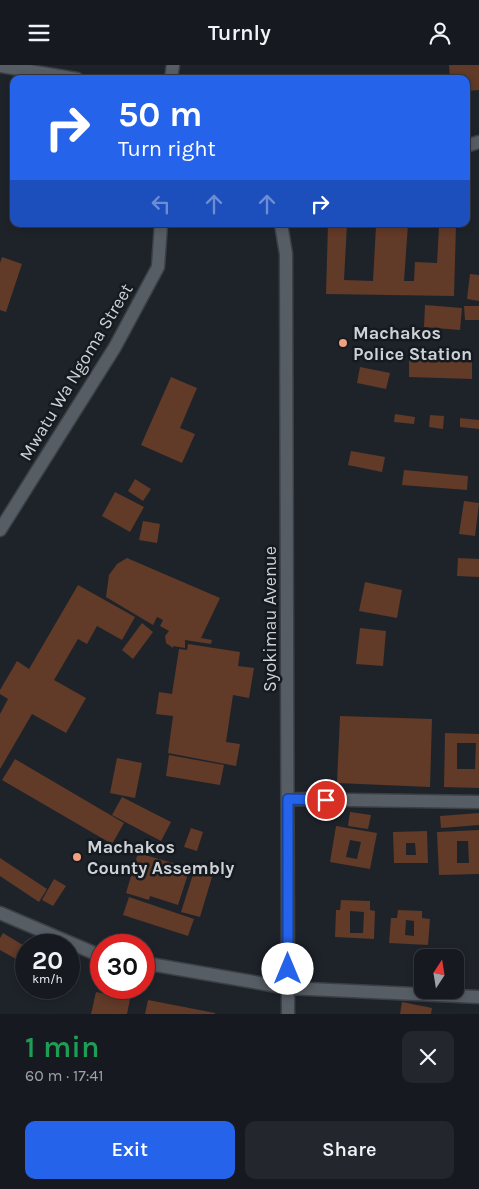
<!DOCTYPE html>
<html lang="en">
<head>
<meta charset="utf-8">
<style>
	:root { --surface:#161a20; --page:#23272d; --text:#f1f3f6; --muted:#9ea1a5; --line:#35383e; --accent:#2563eb }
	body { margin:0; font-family:Karla,sans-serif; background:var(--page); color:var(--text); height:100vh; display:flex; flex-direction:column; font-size:19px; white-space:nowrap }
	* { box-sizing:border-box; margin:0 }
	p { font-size:16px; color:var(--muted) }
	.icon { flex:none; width:28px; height:28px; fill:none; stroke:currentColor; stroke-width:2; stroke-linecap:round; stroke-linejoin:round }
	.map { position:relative; height:949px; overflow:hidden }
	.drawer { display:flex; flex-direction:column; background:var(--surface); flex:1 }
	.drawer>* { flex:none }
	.guide { position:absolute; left:10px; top:10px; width:460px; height:152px; border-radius:10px; box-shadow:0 2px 8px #0003,0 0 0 1px var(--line); background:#2563eb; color:#fff; overflow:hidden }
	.needle { width:32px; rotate:12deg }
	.controls { position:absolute; left:414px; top:884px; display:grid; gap:10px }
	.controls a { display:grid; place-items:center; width:50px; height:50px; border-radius:10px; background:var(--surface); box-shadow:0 2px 8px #0003,0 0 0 1px var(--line); font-size:25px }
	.speed { position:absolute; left:15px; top:869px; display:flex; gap:10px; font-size:25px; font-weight:700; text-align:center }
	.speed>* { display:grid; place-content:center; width:65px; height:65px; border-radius:50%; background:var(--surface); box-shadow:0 2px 8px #0003,0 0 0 1px var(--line); line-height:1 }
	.speed small { font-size:12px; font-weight:400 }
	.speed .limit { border:8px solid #d22; background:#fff; color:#111 }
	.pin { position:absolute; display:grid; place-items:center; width:42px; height:42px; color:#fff; margin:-21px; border:2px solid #fff; border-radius:50%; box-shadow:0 1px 5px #0007 }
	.me { position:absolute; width:55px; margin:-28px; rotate:0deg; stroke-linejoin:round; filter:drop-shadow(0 0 4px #0008) }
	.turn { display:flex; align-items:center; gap:18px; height:105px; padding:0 25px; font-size:22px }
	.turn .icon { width:65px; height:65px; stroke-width:2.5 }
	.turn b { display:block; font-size:35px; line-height:42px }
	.lanes { display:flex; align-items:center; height:48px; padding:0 25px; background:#0003; justify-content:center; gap:25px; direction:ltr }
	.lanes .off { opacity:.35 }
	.round { display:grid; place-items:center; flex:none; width:52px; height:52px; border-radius:10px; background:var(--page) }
	.headline { display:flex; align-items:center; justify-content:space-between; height:85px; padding:0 25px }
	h1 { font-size:30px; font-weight:600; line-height:38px; color:#1e9e55 }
	.cta { display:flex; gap:10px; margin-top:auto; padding:10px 25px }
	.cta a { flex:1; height:58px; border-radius:10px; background:var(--accent); color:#fff; font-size:20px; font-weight:600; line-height:58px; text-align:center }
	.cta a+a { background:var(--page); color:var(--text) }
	header { display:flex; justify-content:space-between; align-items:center; height:65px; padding:0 25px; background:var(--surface); font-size:22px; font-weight:600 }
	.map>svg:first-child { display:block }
	.building { fill:#613a28; fill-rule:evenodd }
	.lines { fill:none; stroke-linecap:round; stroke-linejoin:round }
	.minor-casing { stroke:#3b4045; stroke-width:15 }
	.minor { stroke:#575d65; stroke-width:12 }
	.route-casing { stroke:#184099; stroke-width:12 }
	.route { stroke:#2563eb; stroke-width:9 }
	.poi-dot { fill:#f1a17d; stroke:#141a20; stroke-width:2 }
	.labels { text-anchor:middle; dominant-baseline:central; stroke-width:5; stroke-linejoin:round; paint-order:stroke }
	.poi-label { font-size:18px; font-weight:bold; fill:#ced2d6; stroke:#141a20; text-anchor:start }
	.street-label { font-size:18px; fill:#ced2d6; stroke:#141a20 }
</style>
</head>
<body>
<header><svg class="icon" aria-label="menu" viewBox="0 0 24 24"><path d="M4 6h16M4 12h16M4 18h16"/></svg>Turnly<svg class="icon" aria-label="person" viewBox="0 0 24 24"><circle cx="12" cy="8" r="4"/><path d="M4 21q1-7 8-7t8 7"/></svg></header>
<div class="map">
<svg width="479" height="949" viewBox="0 0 479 949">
	<rect width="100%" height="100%" fill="#1e232a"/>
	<!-- building -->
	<path class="building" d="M 449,0 L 479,0 L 479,25 L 466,26 L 466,14 L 450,14 Z
		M 328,159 L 347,159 L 344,215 L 373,216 L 376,161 L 356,160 L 356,159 L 408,159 L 404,216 L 414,216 L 415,197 L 437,198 L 439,162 L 413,159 L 456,159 L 454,231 L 326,229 Z
		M 2,192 L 22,199 L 6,247 L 0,245 L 0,198 Z
		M 470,209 L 479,210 L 479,236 L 467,234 Z
		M 425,240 L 462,243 L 460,265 L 424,262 Z
		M 464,241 L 479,241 L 479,255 L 465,255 Z
		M 409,295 L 472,297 L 472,314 L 409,312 Z
		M 360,302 L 390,308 L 386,324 L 357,318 Z
		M 171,312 L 197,323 L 180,363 L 195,369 L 182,398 L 141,380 Z
		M 395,349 L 415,352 L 414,359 L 394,357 Z
		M 430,350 L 444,351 L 443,364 L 429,362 Z
		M 460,353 L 479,355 L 479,364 L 460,362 Z
		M 351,386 L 385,392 L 382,407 L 348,400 Z
		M 404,405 L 468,411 L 467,425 L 402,420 Z
		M 135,414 L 151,424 L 143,436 L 128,426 Z
		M 115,427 L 144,442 L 130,467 L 102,451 Z
		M 464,436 L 479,438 L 475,471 L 459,469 Z
		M 143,456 L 160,459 L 157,478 L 139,475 Z
		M 127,493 L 220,533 L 201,573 L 212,575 L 211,579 L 185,575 L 185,583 L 173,581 L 173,583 L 166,578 L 165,571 L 169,566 L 160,561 L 163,555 L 157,552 L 153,560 L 106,532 L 109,510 L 117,499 Z
		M 458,493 L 479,494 L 479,512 L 457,511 Z
		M 365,517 L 402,525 L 397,553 L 359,546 Z
		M 78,520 L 135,552 L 122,575 L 97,561 L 87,579 L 78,574 L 54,615 L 86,633 L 66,668 L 32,649 L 0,704 L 0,649 L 8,634 L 0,629 L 0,625 L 17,596 L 29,604 Z
		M 142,558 L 153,567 L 133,594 L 122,585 Z
		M 360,563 L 386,566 L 383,601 L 356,599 Z
		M 188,579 L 240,587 L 238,601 L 254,603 L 249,633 L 233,630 L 226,677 L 240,679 L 236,701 L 168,688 L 173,651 L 156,649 L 159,627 L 172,629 L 179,584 L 187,585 Z
		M 340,651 L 432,654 L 430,722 L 337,718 Z
		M 445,668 L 479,669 L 479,723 L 444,722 ZM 457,678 L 476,678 L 475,704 L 457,704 Z
		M 169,690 L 224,700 L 220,720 L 166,711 Z
		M 117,693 L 142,698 L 135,733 L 110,728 Z
		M 15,694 L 124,758 L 112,779 L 2,715 Z
		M 122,732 L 171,757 L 161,776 L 112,750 Z
		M 350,747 L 371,750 L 368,764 L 348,761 Z
		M 479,748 L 479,760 L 441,763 L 440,751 Z
		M 336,761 L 377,768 L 370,804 L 330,797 ZM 350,775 L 361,777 L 357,794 L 346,792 Z
		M 191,763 L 203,767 L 197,786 L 184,782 Z
		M 479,765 L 479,809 L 439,810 L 437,767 ZM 457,776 L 468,776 L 469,798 L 457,798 Z
		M 427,766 L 428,798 L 394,798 L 393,767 ZM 406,778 L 415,778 L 416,790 L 406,790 Z
		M 138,788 L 190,803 L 178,840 L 150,831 L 149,835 L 126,828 Z
		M 0,793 L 47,824 L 39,837 L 0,811 Z
		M 194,806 L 212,812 L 200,852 L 181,847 Z
		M 54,814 L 66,821 L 53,841 L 42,835 Z
		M 129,832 L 194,854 L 188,871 L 123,850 Z
		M 341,835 L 370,836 L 370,845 L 375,846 L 374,874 L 335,872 L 336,845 L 340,845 ZM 350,846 L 364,847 L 363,868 L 350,868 Z
		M 398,845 L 422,846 L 422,853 L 430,854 L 428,880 L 389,878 L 391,853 L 397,853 ZM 406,855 L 414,856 L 414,871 L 405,870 Z
		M 3,868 L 26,882 L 26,893 L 23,898 L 0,885 L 0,873 Z
		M 96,927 L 130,934 L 127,949 L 91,949 Z
		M 148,935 L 215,948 L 215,949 L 145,949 Z
		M 402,937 L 432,943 L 431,949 L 400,949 Z"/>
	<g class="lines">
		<defs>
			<path id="minor" d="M 0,1 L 77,14
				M 171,14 L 173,0
				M 466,81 L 479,77
				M 281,159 L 286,189 L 288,949
				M 0,465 L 115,282 L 158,202 L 161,159
				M 288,734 L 479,737
				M 0,848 L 101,891
				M 144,898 L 288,923 L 479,932"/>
		</defs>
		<!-- minor casing -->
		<use href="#minor" class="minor-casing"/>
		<!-- minor -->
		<use href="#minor" class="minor"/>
	</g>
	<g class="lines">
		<defs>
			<path id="route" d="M 288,904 L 288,734 L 326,735"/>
		</defs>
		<!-- route casing -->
		<use href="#route" class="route-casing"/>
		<!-- route -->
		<use href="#route" class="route"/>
	</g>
	<!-- markers -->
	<g class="poi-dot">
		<circle cx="343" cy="278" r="5"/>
		<circle cx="77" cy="792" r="5"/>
	</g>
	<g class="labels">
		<!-- poi labels -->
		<g class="poi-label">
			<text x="353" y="268">Machakos<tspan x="353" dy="21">Police Station</tspan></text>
			<text x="87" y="782">Machakos<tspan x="87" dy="21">County Assembly</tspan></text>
		</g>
		<!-- street labels -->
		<g class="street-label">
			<text transform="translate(76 307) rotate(-59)">Mwatu Wa Ngoma Street</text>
			<text transform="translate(270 554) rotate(-90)">Syokimau Avenue</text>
		</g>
	</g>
</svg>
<div class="controls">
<a><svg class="needle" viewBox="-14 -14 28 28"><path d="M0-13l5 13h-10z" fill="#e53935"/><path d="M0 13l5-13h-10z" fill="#9ea1a5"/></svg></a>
</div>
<div class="speed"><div>20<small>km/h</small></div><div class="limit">30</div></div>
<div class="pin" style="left:326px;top:735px;background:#d93025"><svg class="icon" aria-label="arrive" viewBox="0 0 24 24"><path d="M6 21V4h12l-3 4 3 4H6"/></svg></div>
<svg class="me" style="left:288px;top:904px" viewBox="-20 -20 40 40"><circle r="19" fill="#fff"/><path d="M0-13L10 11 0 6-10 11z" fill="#2563eb"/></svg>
<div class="guide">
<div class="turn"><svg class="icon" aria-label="right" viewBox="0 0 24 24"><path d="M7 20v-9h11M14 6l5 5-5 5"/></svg><div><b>50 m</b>Turn right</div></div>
<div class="lanes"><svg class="icon off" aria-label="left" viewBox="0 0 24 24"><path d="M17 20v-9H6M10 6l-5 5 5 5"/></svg><svg class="icon off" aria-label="ahead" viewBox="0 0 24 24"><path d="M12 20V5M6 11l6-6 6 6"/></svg><svg class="icon off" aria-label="ahead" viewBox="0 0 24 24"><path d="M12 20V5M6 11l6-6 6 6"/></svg><svg class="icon" aria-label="right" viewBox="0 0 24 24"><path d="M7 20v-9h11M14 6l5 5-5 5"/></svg></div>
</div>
</div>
<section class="drawer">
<div class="headline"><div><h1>1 min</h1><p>60 m · 17:41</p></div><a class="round"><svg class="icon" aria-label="close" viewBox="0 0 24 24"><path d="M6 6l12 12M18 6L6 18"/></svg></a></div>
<div class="cta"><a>Exit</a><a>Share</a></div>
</section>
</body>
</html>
